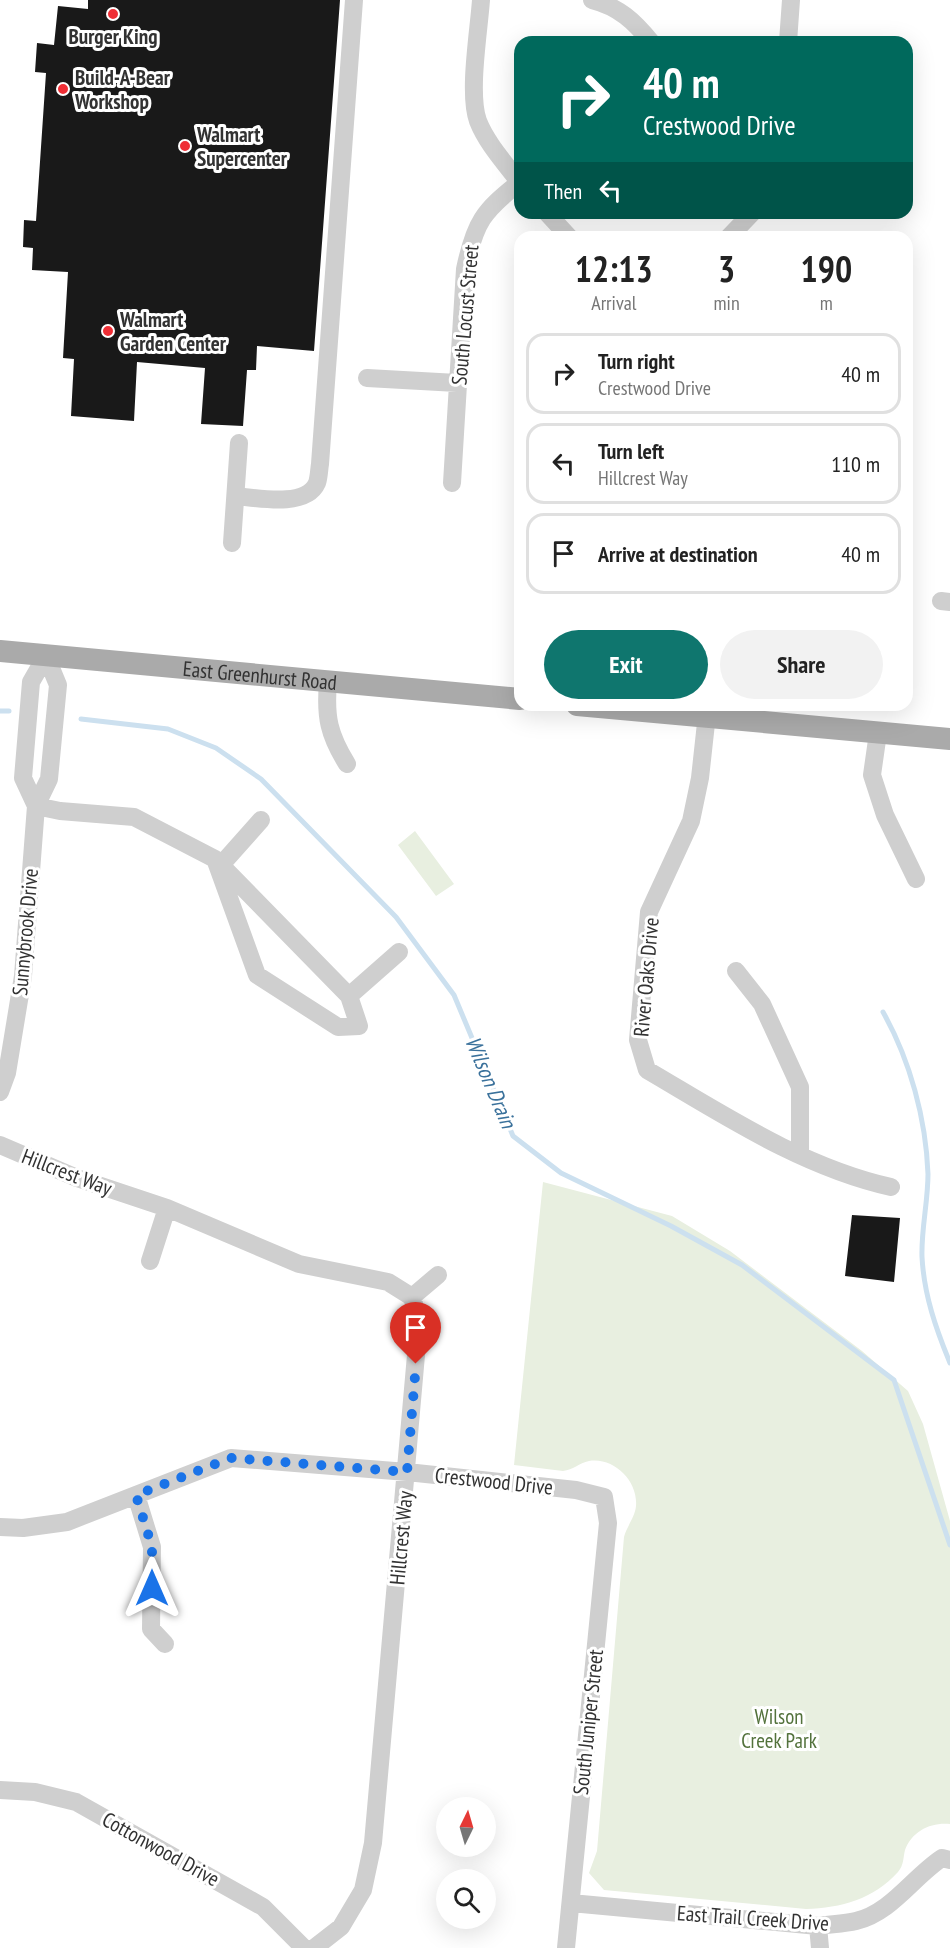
<!DOCTYPE html>
<html lang="en">
<head>
<meta charset="utf-8">
<style>
	:root { --surface:#fff; --page:#f2f2f2; --text:#222; --muted:#767676; --line:#e0e0e0; --accent:#0f766e }
	body { margin:0; font-family:"PT Sans Narrow",sans-serif; background:var(--page); color:var(--text); height:100vh; display:flex; flex-direction:column; font-size:22px; white-space:nowrap }
	* { box-sizing:border-box; margin:0 }
	p { font-size:20px; color:var(--muted) }
	.icon { flex:none; width:33px; height:33px; fill:none; stroke:currentColor; stroke-width:2; stroke-linecap:round; stroke-linejoin:round }
	.map { position:relative; flex:1; overflow:hidden }
	.sheet { position:absolute; left:514px; top:231px; width:399px; height:480px; display:flex; flex-direction:column; background:var(--surface); border-radius:18px; box-shadow:0 6px 24px #0002 }
	.sheet>* { flex:none }
	.top-card { position:absolute; left:514px; top:36px; width:399px; height:183px; border-radius:18px; box-shadow:0 6px 24px #0002; background:#00695c; color:#fff; overflow:hidden }
	.needle { width:39px; rotate:5deg }
	.buttons { position:absolute; left:436px; top:1797px; display:grid; gap:12px }
	.buttons a { display:grid; place-items:center; width:60px; height:60px; border-radius:50%; background:var(--surface); box-shadow:0 6px 24px #0002; font-size:30px }
	.pin { position:absolute; display:grid; place-items:center; width:51px; height:51px; color:#fff; margin:-62px -26px; border-radius:50% 50% 50% 0; rotate:-45deg; box-shadow:0 0 6px #0007 }
	.pin .icon { rotate:45deg }
	.me { position:absolute; width:66px; margin:-33px; rotate:0deg; stroke-linejoin:round; filter:drop-shadow(0 0 4px #0008) }
	.turn { display:flex; align-items:center; gap:21px; height:126px; padding:0 30px; font-size:27px }
	.turn .icon { width:78px; height:78px; stroke-width:2.5 }
	.turn b { display:block; font-size:42px; line-height:51px }
	.then { display:flex; align-items:center; height:57px; padding:0 30px; background:#0003; gap:12px; font-size:22px }
	.eta { display:flex; justify-content:space-evenly; align-items:center; height:102px; text-align:center }
	.eta b { font-size:36px; font-weight:800; line-height:42px }
	.primary-button { display:flex; gap:12px; margin-top:auto; padding:12px 30px }
	.primary-button a { flex:1; height:69px; border-radius:36px; background:var(--accent); color:#fff; font-size:24px; font-weight:800; line-height:69px; text-align:center }
	.primary-button a+a { background:var(--page); color:var(--text) }
	ul { padding:0; list-style:none }
	li { display:flex; align-items:center; gap:18px; height:81px; margin:0 12px 9px; padding:0 18px; border:3px solid var(--line); border-radius:18px }
	li div { flex:1 }
	li b { display:block; font-size:22px }
	li em { font-style:normal }
	.map>svg:first-child { display:block }
	.green { fill:#e8efe0 }
	.lines { fill:none; stroke-linecap:round; stroke-linejoin:round }
	.stream { stroke:#cce0ef; stroke-width:5 }
	.building { fill:#191919 }
	.minor { stroke:#cfcfcf; stroke-width:18 }
	.major { stroke:#aaa; stroke-width:22 }
	.route { stroke:#1a73e8; stroke-width:10; stroke-dasharray:0 18 }
	.poi-dot { fill:#ef2e35; stroke:#fff; stroke-width:2 }
	.labels { text-anchor:middle; dominant-baseline:central; stroke-width:6; stroke-linejoin:round; paint-order:stroke }
	.poi-label { font-size:21px; font-weight:bold; fill:#323232; stroke:#fff; text-anchor:start }
	.street-label { font-size:21px; fill:#323232; stroke:#fff }
	.park-label { font-size:21px; fill:#53723c; stroke:#fff }
	.water-label { font-size:22px; font-style:italic; fill:#3a719b; stroke:#fff }
</style>
</head>
<body>
<div class="map">
<svg width="950" height="1948" viewBox="0 0 950 1948">
	<rect width="100%" height="100%" fill="#fff"/>
	<!-- green -->
	<path class="green" d="M 415,831 L 454,884 L 436,896 L 398,845 Z
		M 543,1182 L 672,1216 L 730,1251 L 862,1351 L 908,1391 L 923,1424 L 950,1521 L 950,1824 C 931,1822 912,1831 905,1850 C 903,1858 904,1865 898,1872 C 874,1899 841,1908 806,1909 L 604,1890 L 589,1873 L 597,1851 L 624,1537 C 627,1526 635,1517 636,1506 C 638,1481 614,1457 589,1461 C 579,1463 573,1470 563,1471 L 514,1465 Z"/>
	<g class="lines">
		<!-- stream -->
		<path class="stream" d="M 0,711 L 9,711
			M 81,719 L 168,729 L 216,748 L 261,779 L 396,917 L 454,995 L 513,1136 L 561,1173 L 671,1226 L 742,1265 L 894,1380 L 950,1545
			M 883,1012 C 910,1060 926,1119 928,1174 C 928,1202 921,1230 922,1257 C 924,1295 936,1329 950,1363"/>
	</g>
	<!-- building -->
	<path class="building" d="M 88,0 L 340,0 L 314,351 L 257,346 L 256,370 L 247,370 L 243,426 L 201,424 L 205,368 L 137,362 L 134,421 L 71,416 L 74,359 L 63,358 L 68,272 L 32,270 L 33,248 L 23,247 L 24,220 L 36,221 L 46,73 L 35,72 L 37,43 L 54,45 L 58,6 L 88,9 Z
		M 852,1215 L 900,1218 L 894,1282 L 845,1276 Z"/>
	<g class="lines">
		<!-- minor -->
		<path class="minor" d="M 481,0 C 479,30 468,94 478,121 C 487,144 506,164 520,183
			M 592,0 C 619,7 634,21 651,42
			M 788,42 L 791,0
			M 547,213 L 569,237
			M 729,237 L 752,213
			M 367,378 L 457,383
			M 452,483 L 465,269 C 475,222 483,211 520,182
			M 236,496 C 257,498 306,508 317,483 C 319,477 319,470 320,464 L 354,0
			M 232,543 L 239,443
			M 941,601 L 950,602
			M 328,683 C 325,717 329,735 347,764
			M 708,705 L 700,778 L 691,821 L 649,912 L 638,1040 L 647,1070 C 724,1115 802,1167 891,1187
			M 878,733 L 872,775 L 885,815 L 916,879
			M 36,806 L 60,811 L 134,817 L 215,859 L 349,996 L 359,1026 L 338,1027 L 257,975 L 215,859
			M 36,806 L 23,778 L 31,682 L 46,656
			M 221,865 L 261,820
			M 736,971 L 762,1004 L 800,1087 L 800,1154
			M 349,996 L 399,952
			M 0,1092 L 7,1073 L 23,976 L 36,806 L 49,779 L 58,685 L 46,656
			M 0,1145 L 77,1178 L 167,1208 L 299,1264 L 388,1282 L 412,1297 L 419,1321 L 373,1843 L 363,1890 L 341,1927 L 314,1948
			M 150,1261 L 167,1208
			M 412,1297 L 438,1275
			M 136,1495 L 152,1547 L 151,1629 L 165,1644
			M 0,1527 L 23,1528 L 67,1522 L 231,1458 L 407,1472 L 576,1490 L 604,1497 L 608,1523 L 566,1948
			M 0,1790 L 35,1792 L 76,1802 L 263,1907 L 304,1948
			M 571,1903 L 818,1926 C 831,1924 844,1924 856,1921 C 891,1913 913,1877 942,1858 L 950,1860
			M 818,1926 L 820,1948"/>
		<!-- major -->
		<g class="major">
			<path id="s1" d="M 0,651 L 520,699"/>
			<path d="M 577,705 L 950,739"/>
		</g>
	</g>
	<g class="lines">
		<!-- route -->
		<path class="route" d="M 152,1588 L 152,1547 L 136,1495 L 231,1458 L 407,1472 L 416,1364"/>
	</g>
	<!-- markers -->
	<g class="poi-dot">
		<circle cx="113" cy="14" r="6"/>
		<circle cx="63" cy="89" r="6"/>
		<circle cx="185" cy="146" r="6"/>
		<circle cx="108" cy="331" r="6"/>
	</g>
	<g class="labels">
		<!-- poi labels -->
		<g class="poi-label">
			<text x="113" y="36" text-anchor="middle">Burger King</text>
			<text x="75" y="77">Build-A-Bear<tspan x="75" dy="24">Workshop</tspan></text>
			<text x="197" y="134">Walmart<tspan x="197" dy="24">Supercenter</tspan></text>
			<text x="120" y="319">Walmart<tspan x="120" dy="24">Garden Center</tspan></text>
		</g>
		<!-- street labels -->
		<g class="street-label">
			<text transform="translate(465 315) rotate(-85)">South Locust Street</text>
			<text stroke="none"><textPath href="#s1" startOffset="261">East Greenhurst Road</textPath></text>
			<text transform="translate(25 932) rotate(-85)">Sunnybrook Drive</text>
			<text transform="translate(646 977) rotate(-85)">River Oaks Drive</text>
			<text transform="translate(67 1172) rotate(21)">Hillcrest Way</text>
			<text transform="translate(494 1481) rotate(6)">Crestwood Drive</text>
			<text transform="translate(401 1538) rotate(-85)">Hillcrest Way</text>
			<text transform="translate(588 1722) rotate(-84)">South Juniper Street</text>
			<text transform="translate(161 1849) rotate(29)">Cottonwood Drive</text>
			<text transform="translate(753 1918) rotate(4)">East Trail Creek Drive</text>
		</g>
		<!-- park labels -->
		<g class="park-label">
			<text x="779" y="1716">Wilson<tspan x="779" dy="24">Creek Park</tspan></text>
		</g>
		<!-- water labels -->
		<g class="water-label">
			<text transform="translate(491 1082) rotate(67)">Wilson Drain</text>
		</g>
	</g>
</svg>
<div class="buttons">
<a><svg class="needle" viewBox="-14 -14 28 28"><path d="M0-13l5 13h-10z" fill="#e53935"/><path d="M0 13l5-13h-10z" fill="#767676"/></svg></a>
<a><svg class="icon" aria-label="search" viewBox="0 0 24 24"><circle cx="10" cy="10" r="6"/><path d="M15 15l6 6"/></svg></a>
</div>
<div class="pin" style="left:416px;top:1364px;background:#d93025"><svg class="icon" aria-label="arrive" viewBox="0 0 24 24"><path d="M6 21V4h12l-3 4 3 4H6"/></svg></div>
<svg class="me" style="left:152px;top:1588px" viewBox="-20 -20 40 40"><path d="M0-17L14 15 0 8-14 15z" fill="#1a73e8" stroke="#fff" stroke-width="4"/></svg>
<div class="top-card">
<div class="turn"><svg class="icon" aria-label="right" viewBox="0 0 24 24"><path d="M7 20v-9h11M14 6l5 5-5 5"/></svg><div><b>40 m</b>Crestwood Drive</div></div>
<div class="then">Then<svg class="icon" aria-label="left" viewBox="0 0 24 24"><path d="M17 20v-9H6M10 6l-5 5 5 5"/></svg></div>
</div>
<section class="sheet">
<div class="eta">
<div><b>12:13</b><p>Arrival</p></div>
<div><b>3</b><p>min</p></div>
<div><b>190</b><p>m</p></div>
</div>
<ul>
<li><svg class="icon" aria-label="right" viewBox="0 0 24 24"><path d="M7 20v-9h11M14 6l5 5-5 5"/></svg><div><b>Turn right</b><p>Crestwood Drive</p></div><em>40 m</em></li>
<li><svg class="icon" aria-label="left" viewBox="0 0 24 24"><path d="M17 20v-9H6M10 6l-5 5 5 5"/></svg><div><b>Turn left</b><p>Hillcrest Way</p></div><em>110 m</em></li>
<li><svg class="icon" aria-label="arrive" viewBox="0 0 24 24"><path d="M6 21V4h12l-3 4 3 4H6"/></svg><div><b>Arrive at destination</b></div><em>40 m</em></li>
</ul>
<div class="primary-button"><a>Exit</a><a>Share</a></div>
</section>
</div>
</body>
</html>
